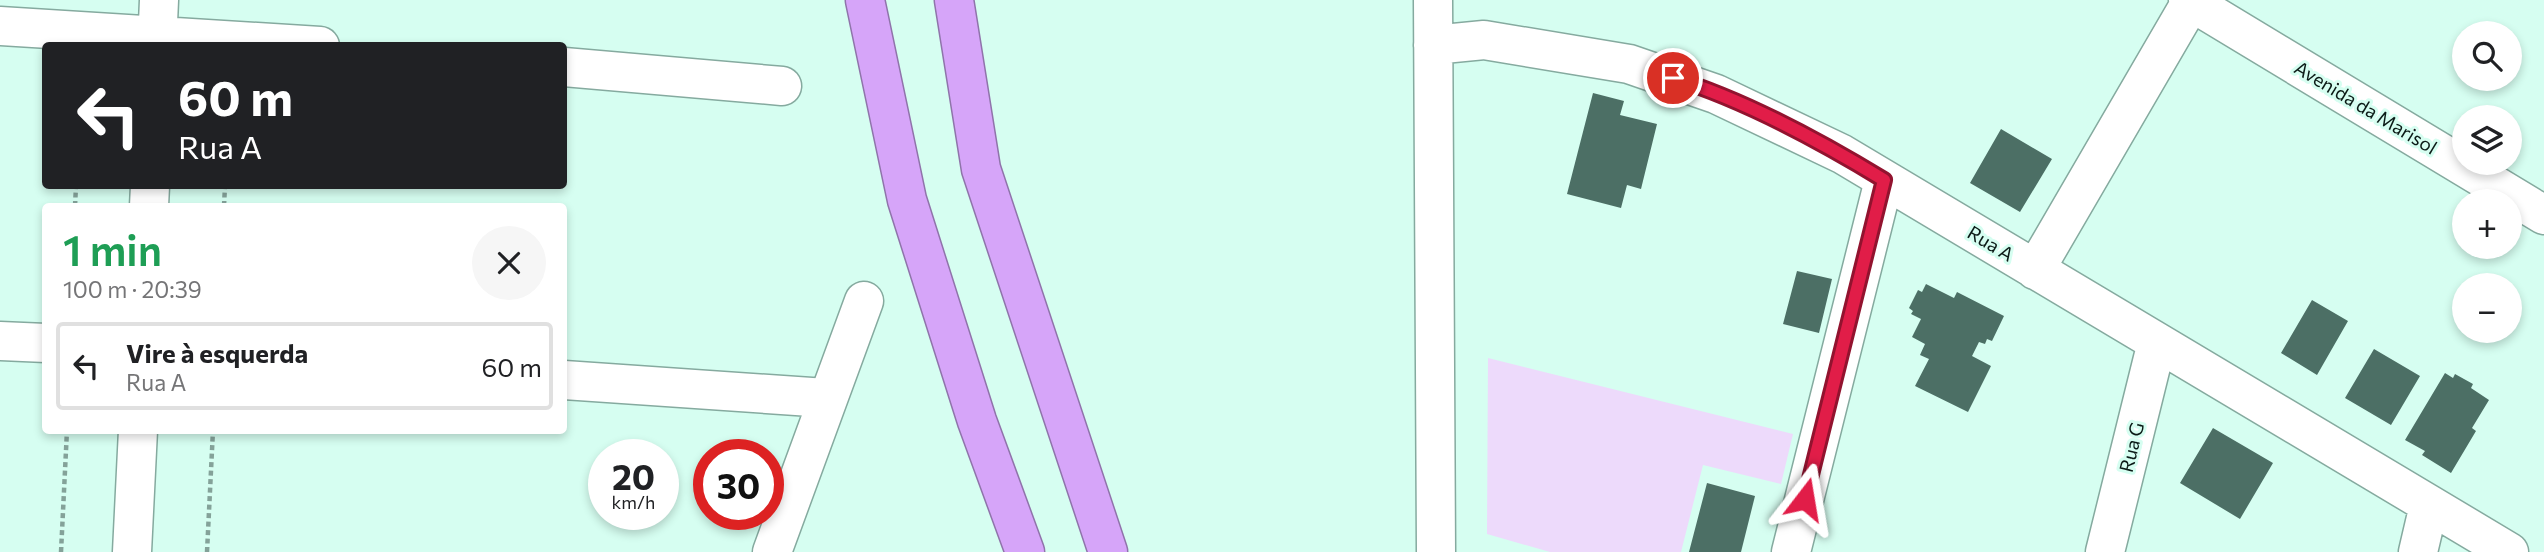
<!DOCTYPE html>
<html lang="pt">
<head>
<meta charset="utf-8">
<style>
	:root { --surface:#fff; --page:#f6f6f6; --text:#202124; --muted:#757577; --line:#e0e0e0 }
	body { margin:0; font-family:Commissioner,sans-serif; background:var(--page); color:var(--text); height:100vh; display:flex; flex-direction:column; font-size:26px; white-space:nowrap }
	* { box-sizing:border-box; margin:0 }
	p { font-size:23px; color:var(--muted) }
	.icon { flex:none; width:38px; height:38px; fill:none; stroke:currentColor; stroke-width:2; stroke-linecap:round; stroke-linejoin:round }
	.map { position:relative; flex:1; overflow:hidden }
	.panel { position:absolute; left:42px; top:203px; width:525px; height:231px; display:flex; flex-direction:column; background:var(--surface); border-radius:7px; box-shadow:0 4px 10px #0003 }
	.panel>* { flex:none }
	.hud { position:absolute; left:42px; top:42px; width:525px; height:147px; border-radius:7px; box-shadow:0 4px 10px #0003; background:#202124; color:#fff; overflow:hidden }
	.tools { position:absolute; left:2452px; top:21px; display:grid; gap:14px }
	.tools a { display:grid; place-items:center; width:70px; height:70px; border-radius:50%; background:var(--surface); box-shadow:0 4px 10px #0003; font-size:35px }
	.speed { position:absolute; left:588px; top:439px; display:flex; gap:14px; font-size:35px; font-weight:700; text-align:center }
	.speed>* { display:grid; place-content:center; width:91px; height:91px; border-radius:50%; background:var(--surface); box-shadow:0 4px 10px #0003; line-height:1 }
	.speed small { font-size:18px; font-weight:400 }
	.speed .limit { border:10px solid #d22; background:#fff; color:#111 }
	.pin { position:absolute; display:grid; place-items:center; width:60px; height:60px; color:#fff; margin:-30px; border:4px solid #fff; border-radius:50%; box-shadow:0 2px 7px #0007 }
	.me { position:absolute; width:77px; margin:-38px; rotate:14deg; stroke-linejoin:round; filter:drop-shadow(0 0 5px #0008) }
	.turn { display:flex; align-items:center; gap:24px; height:147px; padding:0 21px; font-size:32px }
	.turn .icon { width:91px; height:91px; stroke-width:2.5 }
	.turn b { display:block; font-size:49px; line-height:60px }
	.round { display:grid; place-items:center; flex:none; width:74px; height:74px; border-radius:37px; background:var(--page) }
	.summary { display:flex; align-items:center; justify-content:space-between; height:119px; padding:0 21px }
	h1 { font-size:42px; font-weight:600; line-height:52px; color:#1e9e55 }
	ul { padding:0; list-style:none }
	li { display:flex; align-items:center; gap:21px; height:88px; margin:0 14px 10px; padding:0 7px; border:4px solid var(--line); border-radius:7px }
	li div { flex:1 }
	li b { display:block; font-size:26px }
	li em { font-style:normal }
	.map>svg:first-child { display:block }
	.green { fill:#eddafb }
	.building { fill:#4c6f65 }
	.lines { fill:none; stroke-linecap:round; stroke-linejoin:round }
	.minor-casing { stroke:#85aa9f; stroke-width:41 }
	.highway-casing { stroke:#8f74aa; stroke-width:41 }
	.path { stroke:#84a299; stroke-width:4.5; stroke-dasharray:5 3.5; stroke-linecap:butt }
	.minor { stroke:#fff; stroke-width:38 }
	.highway { stroke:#d6a5f9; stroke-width:38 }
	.route-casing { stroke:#92132f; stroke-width:18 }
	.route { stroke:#e11d48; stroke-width:12 }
	.labels { text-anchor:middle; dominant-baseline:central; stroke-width:6; stroke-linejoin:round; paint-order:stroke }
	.street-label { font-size:19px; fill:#0b1a16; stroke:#d6fef1 }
</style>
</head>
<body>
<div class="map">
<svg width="2544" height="552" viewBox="0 0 2544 552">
	<rect width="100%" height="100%" fill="#d6fef1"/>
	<!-- green -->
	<path class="green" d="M 1488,358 L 1793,434 L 1781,484 L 1703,465 L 1681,552 L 1550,552 L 1487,534 Z"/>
	<!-- building -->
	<path class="building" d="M 1593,93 L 1624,101 L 1620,115 L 1657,124 L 1641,189 L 1627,185 L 1621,208 L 1567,194 Z
		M 2001,129 L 2052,159 L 2020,212 L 1970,183 Z
		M 1797,271 L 1832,279 L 1819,333 L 1783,324 Z
		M 1926,284 L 1954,298 L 1957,292 L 2004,316 L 1992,341 L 1987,339 L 1985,344 L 1979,342 L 1972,356 L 1991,366 L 1968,412 L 1915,386 L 1929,359 L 1920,355 L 1925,344 L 1912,337 L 1921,319 L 1911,314 L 1913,311 L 1909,308 L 1918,290 L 1922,292 Z
		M 2312,300 L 2348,321 L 2317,375 L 2281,353 Z
		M 2374,349 L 2420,376 L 2391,425 L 2345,398 Z
		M 2445,373 L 2453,378 L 2455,374 L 2473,384 L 2471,388 L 2489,400 L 2472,428 L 2476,431 L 2451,473 L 2422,455 L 2425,451 L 2405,440 Z
		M 2213,428 L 2273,463 L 2240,519 L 2180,483 Z
		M 1707,483 L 1755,496 L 1741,552 L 1689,552 Z"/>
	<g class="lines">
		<defs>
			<path id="minor" d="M 1433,0 L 1436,552
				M 2188,0 L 2544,215
				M 0,26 L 320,46
				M 1433,45 L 1484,40 L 1629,64 L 1716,94 L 1842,154 L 2509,552
				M 157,46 L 159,0
				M 564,67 L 782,86
				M 149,206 L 150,186
				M 2035,270 L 2191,2
				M 0,341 L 46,343
				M 564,380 L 826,398
				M 132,552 L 138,430
				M 772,552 L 864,301
				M 1791,552 L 1884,180
				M 2105,552 L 2157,342
				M 2418,552 L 2429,505"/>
			<path id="highway" d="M 865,0 L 907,200 L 977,421 L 1025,552
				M 954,0 L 981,169 L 1108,552"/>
		</defs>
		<!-- minor casing -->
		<use href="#minor" class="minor-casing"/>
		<!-- highway casing -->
		<use href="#highway" class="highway-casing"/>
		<!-- path -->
		<path class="path" d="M 75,206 L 76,186
			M 224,206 L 225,186
			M 61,552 L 67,430
			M 207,552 L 213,430"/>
		<!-- minor -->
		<use href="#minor" class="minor"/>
		<!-- highway -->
		<use href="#highway" class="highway"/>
	</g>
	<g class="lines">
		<defs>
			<path id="route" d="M 1673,78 C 1745,100 1820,141 1884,180 L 1805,499"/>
		</defs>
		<!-- route casing -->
		<use href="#route" class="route-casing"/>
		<!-- route -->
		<use href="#route" class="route"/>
	</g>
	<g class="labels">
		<!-- street labels -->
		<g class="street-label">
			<text transform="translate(2366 107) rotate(31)">Avenida da Marisol</text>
			<text transform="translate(1991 243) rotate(31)">Rua A</text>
			<text transform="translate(2131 447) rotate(-76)">Rua G</text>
		</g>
	</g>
</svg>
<div class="tools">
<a><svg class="icon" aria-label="search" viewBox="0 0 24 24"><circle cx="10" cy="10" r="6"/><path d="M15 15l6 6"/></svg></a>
<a><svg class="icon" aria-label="layers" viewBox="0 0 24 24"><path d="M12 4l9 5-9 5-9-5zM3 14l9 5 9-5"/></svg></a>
<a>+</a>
<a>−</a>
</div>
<div class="speed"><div>20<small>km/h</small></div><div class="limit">30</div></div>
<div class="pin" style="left:1673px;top:78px;background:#d93025"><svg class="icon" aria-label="arrive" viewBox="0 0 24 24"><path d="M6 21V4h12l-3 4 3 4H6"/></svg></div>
<svg class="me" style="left:1805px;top:499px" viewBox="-20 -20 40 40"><path d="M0-17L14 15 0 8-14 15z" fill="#e11d48" stroke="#fff" stroke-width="4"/></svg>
<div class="hud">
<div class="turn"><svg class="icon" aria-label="left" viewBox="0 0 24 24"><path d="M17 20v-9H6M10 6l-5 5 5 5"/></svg><div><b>60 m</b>Rua A</div></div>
</div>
<section class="panel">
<div class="summary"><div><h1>1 min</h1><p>100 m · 20:39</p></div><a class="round"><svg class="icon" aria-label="close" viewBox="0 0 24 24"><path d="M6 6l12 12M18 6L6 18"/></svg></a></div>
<ul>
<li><svg class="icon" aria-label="left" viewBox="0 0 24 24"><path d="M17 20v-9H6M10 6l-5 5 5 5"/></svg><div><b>Vire à esquerda</b><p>Rua A</p></div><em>60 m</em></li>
</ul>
</section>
</div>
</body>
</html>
